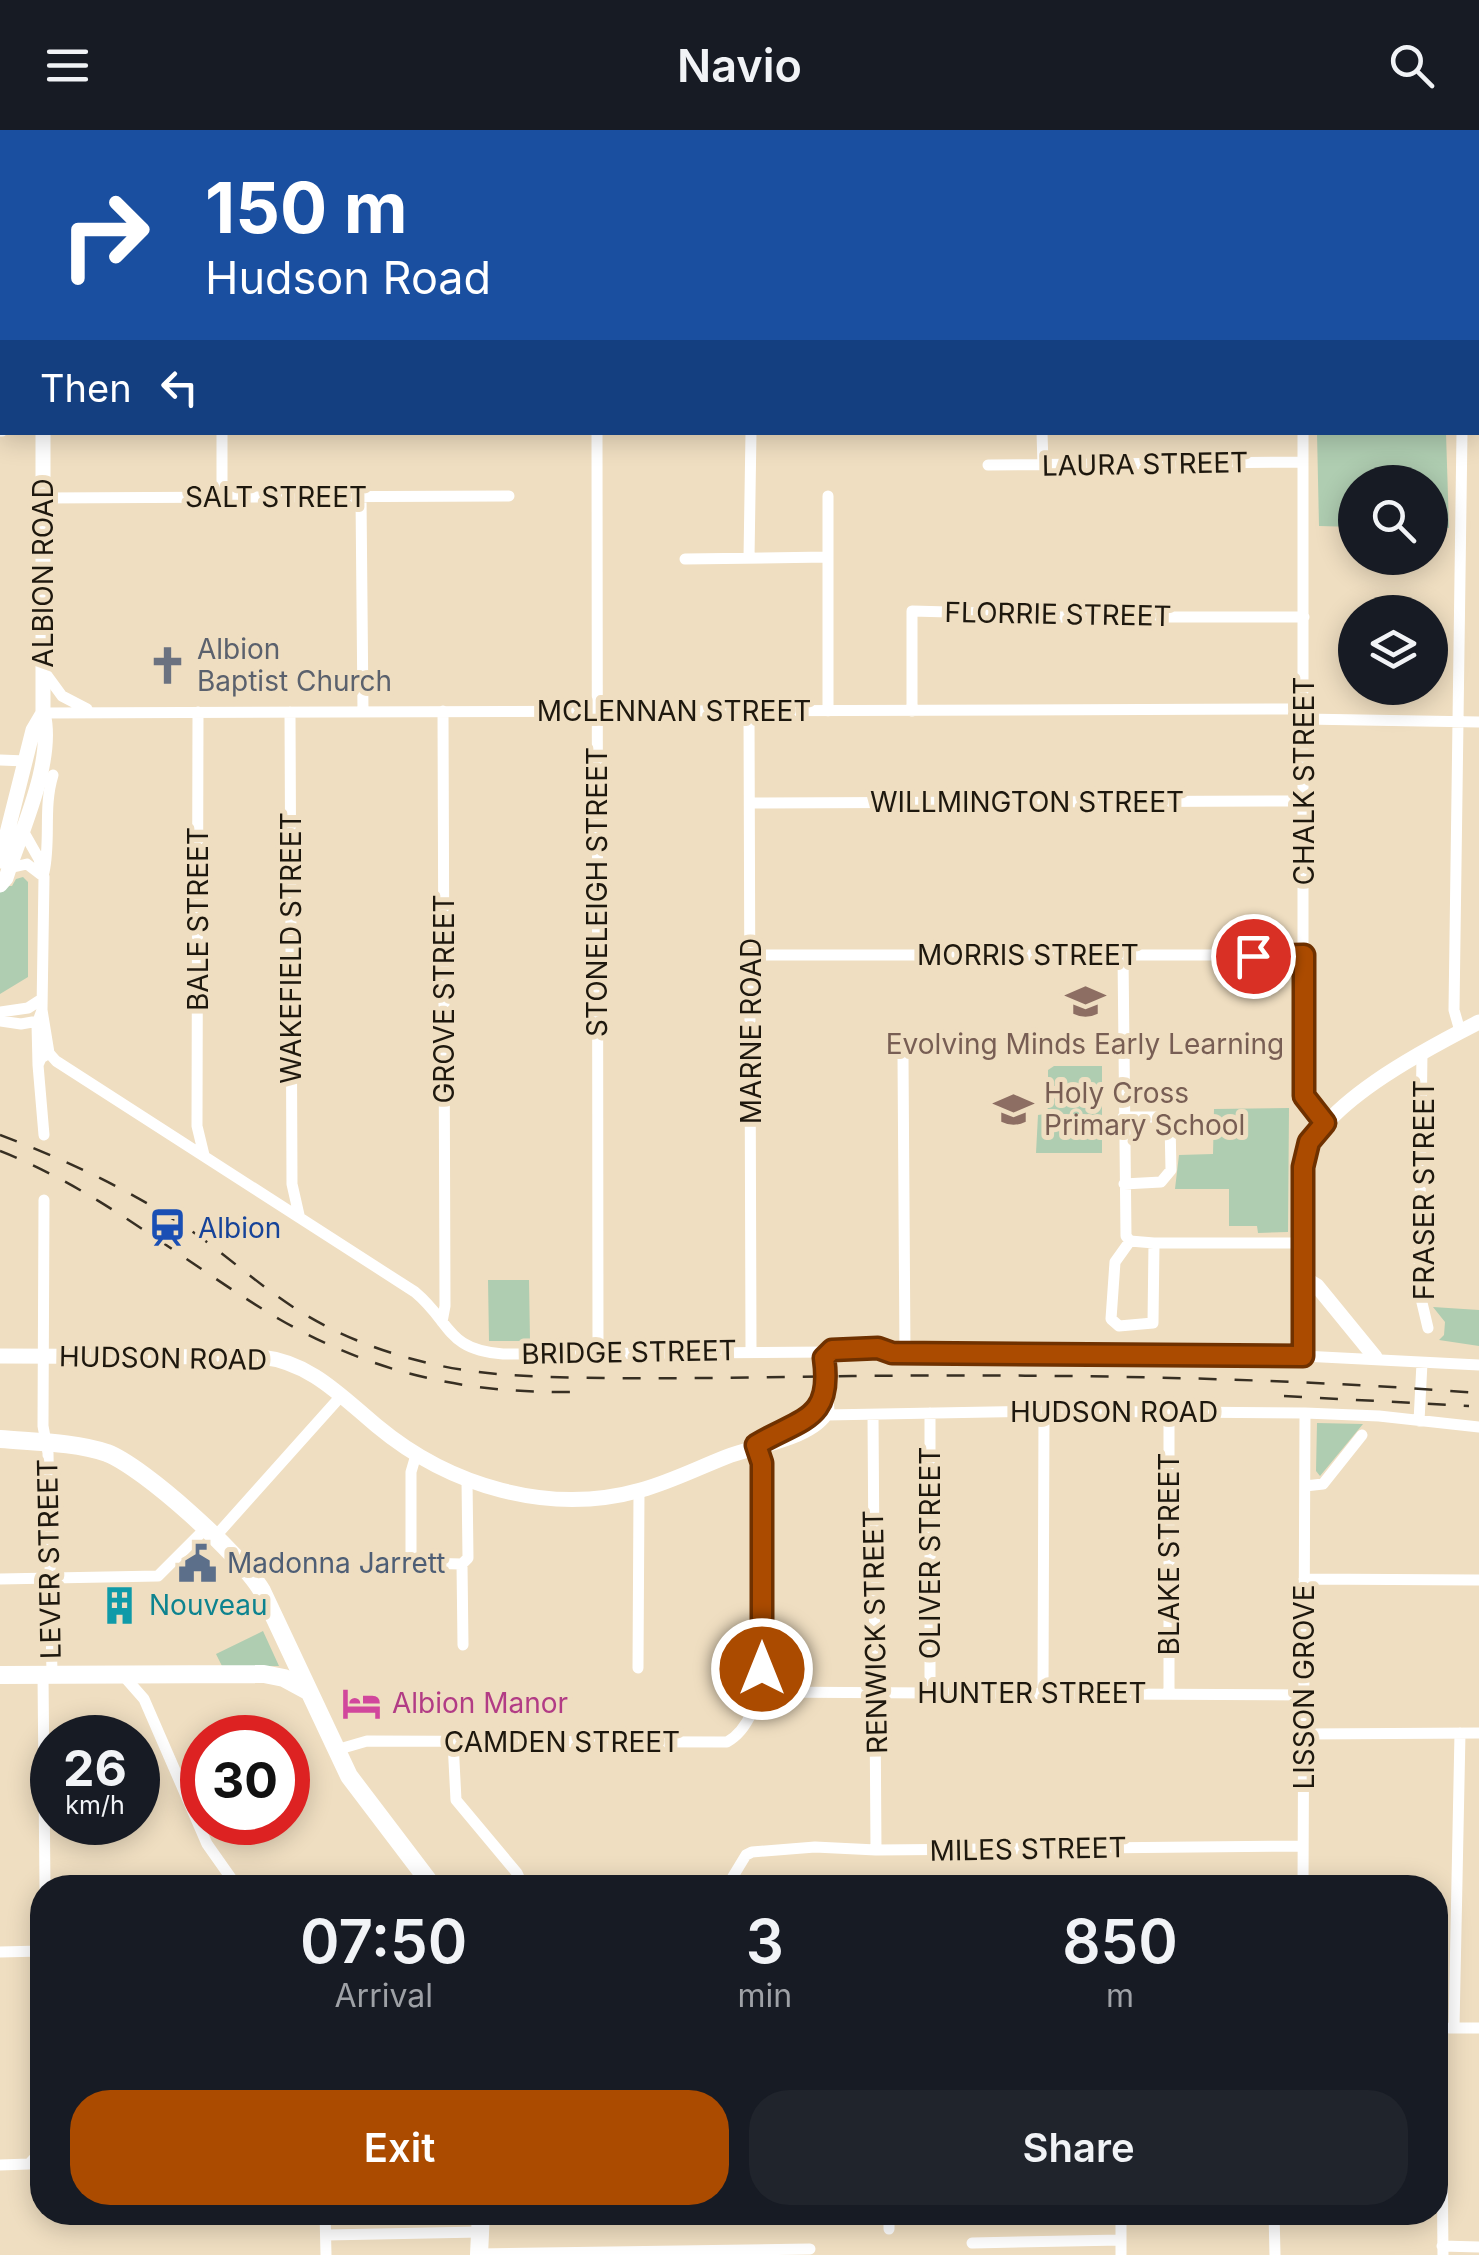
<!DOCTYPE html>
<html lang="en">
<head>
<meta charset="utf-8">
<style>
	:root { --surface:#171b24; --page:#20242c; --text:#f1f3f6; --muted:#9ea1a6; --accent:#ab4b00 }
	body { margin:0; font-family:Inter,sans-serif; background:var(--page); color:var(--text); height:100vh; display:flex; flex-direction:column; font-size:38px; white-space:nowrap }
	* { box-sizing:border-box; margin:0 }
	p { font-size:32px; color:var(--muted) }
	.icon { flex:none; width:55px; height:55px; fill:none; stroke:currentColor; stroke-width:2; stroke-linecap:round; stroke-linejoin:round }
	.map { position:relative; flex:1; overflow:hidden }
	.drawer { position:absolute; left:30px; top:1745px; width:1418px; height:350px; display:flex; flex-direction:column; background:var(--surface); border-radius:40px; box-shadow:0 5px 25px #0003 }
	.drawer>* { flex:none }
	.guide { position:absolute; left:0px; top:0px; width:1480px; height:305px; box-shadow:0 5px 25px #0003; background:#1a4fa0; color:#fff; overflow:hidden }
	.fabs { position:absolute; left:1338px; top:335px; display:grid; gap:20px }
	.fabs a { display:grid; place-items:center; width:110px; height:110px; border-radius:50%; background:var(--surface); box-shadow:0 5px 25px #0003; font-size:50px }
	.speed { position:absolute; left:30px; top:1585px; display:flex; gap:20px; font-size:50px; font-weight:700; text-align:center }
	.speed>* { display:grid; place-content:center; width:130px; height:130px; border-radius:50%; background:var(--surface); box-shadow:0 5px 25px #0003; line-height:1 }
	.speed small { font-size:25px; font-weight:400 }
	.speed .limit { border:15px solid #d22; background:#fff; color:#111 }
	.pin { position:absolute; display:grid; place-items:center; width:85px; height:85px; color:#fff; margin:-42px; border:5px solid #fff; border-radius:50%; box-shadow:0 2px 10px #0007 }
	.me { position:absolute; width:110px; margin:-55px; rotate:0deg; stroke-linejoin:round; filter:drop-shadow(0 0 8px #0008) }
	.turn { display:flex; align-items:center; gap:35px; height:210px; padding:0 40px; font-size:45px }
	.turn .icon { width:130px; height:130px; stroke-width:2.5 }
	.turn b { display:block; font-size:70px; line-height:85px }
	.then { display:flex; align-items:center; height:95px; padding:0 40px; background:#0003; gap:20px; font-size:38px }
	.eta { display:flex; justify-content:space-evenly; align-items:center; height:170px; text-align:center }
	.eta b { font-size:60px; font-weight:600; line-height:70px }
	.cta { display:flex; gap:20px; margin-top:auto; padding:20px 40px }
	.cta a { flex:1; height:115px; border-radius:40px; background:var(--accent); color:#fff; font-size:40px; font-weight:600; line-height:115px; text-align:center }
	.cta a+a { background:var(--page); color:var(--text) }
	header { display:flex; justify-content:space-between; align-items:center; height:130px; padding:0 40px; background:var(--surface); font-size:45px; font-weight:600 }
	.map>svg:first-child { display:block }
	.green { fill:#afcdb1 }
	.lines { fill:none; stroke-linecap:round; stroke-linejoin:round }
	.highway-tunnel { stroke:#c5b69d; stroke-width:18; stroke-dasharray:18 9; stroke-linecap:butt }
	.minor { stroke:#fff; stroke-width:11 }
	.major { stroke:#fff; stroke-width:15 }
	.highway { stroke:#fff; stroke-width:18 }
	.rail { stroke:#372f23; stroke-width:2.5; stroke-dasharray:18 18; stroke-linecap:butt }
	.route-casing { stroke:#6f3100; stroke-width:25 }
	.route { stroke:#ab4b00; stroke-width:18 }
	.labels { text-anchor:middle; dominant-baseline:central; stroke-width:10; stroke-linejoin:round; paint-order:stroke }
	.street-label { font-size:28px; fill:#1e180e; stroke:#efdec1 }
	.worship-label { font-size:28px; fill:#5b616d; stroke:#efdec1; text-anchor:start }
	.education-label { font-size:28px; fill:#785e54; stroke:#efdec1 }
	.transit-label { font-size:28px; fill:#164399; stroke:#efdec1; text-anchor:start }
	.service-label { font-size:28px; fill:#4e5e75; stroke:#efdec1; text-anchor:start }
	.culture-label { font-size:28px; fill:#0d838f; stroke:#efdec1; text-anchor:start }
	.hotel-label { font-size:28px; fill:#b23c85; stroke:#efdec1; text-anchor:start }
</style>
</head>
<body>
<header><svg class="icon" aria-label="menu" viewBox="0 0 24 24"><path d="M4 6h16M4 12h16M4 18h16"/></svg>Navio<svg class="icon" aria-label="search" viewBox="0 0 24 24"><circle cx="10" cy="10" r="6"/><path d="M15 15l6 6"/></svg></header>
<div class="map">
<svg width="1479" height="2125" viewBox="0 0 1479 2125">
	<rect width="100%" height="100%" fill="#efdec1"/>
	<!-- green -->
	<path class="green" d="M 1317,303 L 1446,303 L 1449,398 L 1430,397 L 1430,352 L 1355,352 L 1355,397 L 1319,396 Z
		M 23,747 L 28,752 L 28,847 L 0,864 L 0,756 L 12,756 L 16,749 Z
		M 1054,936 L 1102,936 L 1102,1023 L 1036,1023 L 1038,985 L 1044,984 L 1048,978 L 1048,940 Z
		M 1289,978 L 1288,1102 L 1258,1103 L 1257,1096 L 1229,1096 L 1229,1059 L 1175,1059 L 1179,1025 L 1213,1024 L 1214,979 Z
		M 488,1150 L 529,1150 L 530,1211 L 489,1211 Z
		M 1433,1177 L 1479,1180 L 1479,1216 L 1439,1210 L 1444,1205 L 1445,1192 Z
		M 1317,1293 L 1363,1294 L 1320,1346 L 1316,1341 Z
		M 263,1501 L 279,1536 L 222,1536 L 216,1524 Z"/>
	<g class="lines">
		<!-- highway-tunnel -->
		<path class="highway-tunnel" d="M 1197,0 L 1211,2
			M 1376,0 L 1385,2
			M 1478,27 L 1479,27
			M 1478,67 L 1479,67
			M 1478,120 L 1479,121"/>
		<!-- minor -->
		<path class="minor" d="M 318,0 L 319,2
			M 596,0 L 596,2
			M 753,0 L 753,2
			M 903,0 L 903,2
			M 1039,0 L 1039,2
			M 1301,0 L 1301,2
			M 181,2 L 181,0
			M 456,2 L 456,0
			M 1478,267 L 1479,267
			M 0,301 L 2,301
			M 597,302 L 598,1222
			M 1042,302 L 1043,335
			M 1303,302 L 1303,961 L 1307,974 L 1325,993
			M 988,335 L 1303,332
			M 828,366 L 828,581
			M 222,367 L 222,302
			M 361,367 L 363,582
			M 43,368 L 509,366
			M 749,428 L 751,302
			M 685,429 L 828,427
			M 43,540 L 62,566 L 87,579
			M 749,581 L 751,1221
			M 912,581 L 912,481 L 986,483 L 1000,487 L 1304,487
			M 198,582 L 197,996 L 204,1025
			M 290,582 L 292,1054 L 299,1085
			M 43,583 L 1304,579
			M 1304,589 L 1479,592
			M 0,630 L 26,631
			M 750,673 L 1304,671
			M 22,699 L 39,729 L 44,747 L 42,880 L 49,923
			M 9,738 L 27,734 L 44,747
			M 44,742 C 51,710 43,677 53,645
			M 751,825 L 1304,825
			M 1123,825 L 1126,1106 L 1130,1111 L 1154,1113 L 1302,1113
			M 0,882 L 28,878 L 42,869
			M 0,891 L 21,894 L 38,891
			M 1460,901 L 1454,880 L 1462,302
			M 1422,922 L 1419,1160 L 1428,1198
			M 49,923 L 56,931 L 415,1162 C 452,1193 446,1220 503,1224 L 829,1222
			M 903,926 L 905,1224
			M 38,935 L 37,894 L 42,880
			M 1123,987 L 1163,987 L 1170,993 L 1171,1040 L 1161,1052 L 1124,1054
			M 44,1005 L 38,935 L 41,928 L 49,923
			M 44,1070 L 43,1296 L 48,1323 L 52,1545
			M 1130,1111 L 1115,1132 L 1111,1189 L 1119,1196 L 1153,1193 L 1154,1113
			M 442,1192 L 445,1176 L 443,581
			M 1303,1226 L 1479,1235
			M 1169,1283 L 1169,1564
			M 826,1285 L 1044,1281 L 1305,1283 L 1379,1286 L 1479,1297
			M 873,1285 L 876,1720
			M 1419,1291 L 1422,1233
			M 416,1325 L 411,1342 L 411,1430 L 419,1433 L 462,1434
			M 1305,1356 L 1323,1354 L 1362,1305
			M 214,1408 L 341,1266
			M 0,1449 L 158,1446 L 205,1399
			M 1304,1449 L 1479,1450
			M 463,1515 L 462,1434 L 468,1428 L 467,1350
			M 638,1538 L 639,1361
			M 122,1544 L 144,1569 L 207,1714 L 238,1758
			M 43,1545 L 45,1758
			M 760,1562 L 1304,1565
			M 930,1563 L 930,1283
			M 1043,1563 L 1044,1281
			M 1304,1604 L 1479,1603
			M 453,1612 L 456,1670 L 517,1743 L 524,1758
			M 336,1620 L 367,1611 L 727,1612 C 749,1600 760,1567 762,1542 L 762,1333 L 756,1315
			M 726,1758 L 746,1725 L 752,1722 L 815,1717 L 876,1720 L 1303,1716
			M 1303,1758 L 1305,1283
			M 0,1822 L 42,1821
			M 1441,1898 L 1443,2125
			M 1449,1898 L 1479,1898
			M 1454,1898 L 1460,1603
			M 0,2035 L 29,2034 L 42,2020
			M 325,2082 L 326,2125
			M 1121,2082 L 1121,2125
			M 1274,2082 L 1275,2125
			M 889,2099 L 889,2082
			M 326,2105 L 480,2102
			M 972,2113 L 1121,2110
			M 1442,2116 L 1479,2117
			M 479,2124 L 810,2119"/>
		<!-- major -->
		<path class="major" d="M 47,0 L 47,2
			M 37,2 L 37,0
			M 0,731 L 33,600 L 43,583
			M 0,755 L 6,748 C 21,701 55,631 43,583 L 43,302
			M 1302,1147 L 1317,1156 L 1375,1227
			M 885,1225 L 1303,1226 L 1303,1037 C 1310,978 1430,917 1479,892
			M 0,1226 L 261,1227 C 310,1232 341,1266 377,1296 C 449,1356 549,1386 641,1360 C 670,1352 698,1338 726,1327 C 754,1316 814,1308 827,1281 L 823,1231 L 826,1224 C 845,1212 872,1217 892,1223"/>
		<!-- highway -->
		<path class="highway" d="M 0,1309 C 34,1312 75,1312 107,1323 C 144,1337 242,1426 262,1461 L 349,1646 L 434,1758
			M 0,1545 L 264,1544 L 284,1548 L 308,1561
			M 479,2125 L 481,2082"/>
		<!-- rail -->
		<path class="rail" d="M 0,1005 C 67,1030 134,1062 193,1102 C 227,1126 258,1154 293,1177 C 331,1202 376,1220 420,1231 C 481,1247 542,1247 604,1248 C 687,1249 770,1247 852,1246 C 1061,1244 1270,1247 1479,1263
			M 0,1021 C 102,1061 186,1134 279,1189 C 373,1243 463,1263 570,1262
			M 1284,1266 L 1469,1276"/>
	</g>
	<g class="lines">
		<defs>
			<path id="route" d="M 762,1539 L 762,1333 L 756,1315 C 801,1288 833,1291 824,1228 L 832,1220 L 878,1218 L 892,1223 L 1303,1226 L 1303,1037 L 1309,1012 L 1325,993 L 1304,966 L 1304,825 L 1253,826"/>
		</defs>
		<!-- route casing -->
		<use href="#route" class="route-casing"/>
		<!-- route -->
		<use href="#route" class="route"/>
	</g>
	<!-- icons -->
	<defs>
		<symbol id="church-bare" viewBox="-9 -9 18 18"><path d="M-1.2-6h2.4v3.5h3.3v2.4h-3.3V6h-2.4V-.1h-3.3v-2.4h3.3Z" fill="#6b7280" stroke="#efdec1" stroke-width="2.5" paint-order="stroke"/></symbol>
		<symbol id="school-bare" viewBox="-9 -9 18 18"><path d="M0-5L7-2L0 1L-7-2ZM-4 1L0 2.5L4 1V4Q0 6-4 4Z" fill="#8d6e63" stroke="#efdec1" stroke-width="2.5" paint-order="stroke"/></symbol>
		<symbol id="station-bare" viewBox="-9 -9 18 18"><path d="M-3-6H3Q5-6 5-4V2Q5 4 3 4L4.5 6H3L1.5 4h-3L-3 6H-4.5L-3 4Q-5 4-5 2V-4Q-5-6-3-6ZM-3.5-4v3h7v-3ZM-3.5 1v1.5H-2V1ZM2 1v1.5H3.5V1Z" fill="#1a4fb4" stroke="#efdec1" stroke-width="2.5" paint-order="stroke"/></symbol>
		<symbol id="civic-bare" viewBox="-9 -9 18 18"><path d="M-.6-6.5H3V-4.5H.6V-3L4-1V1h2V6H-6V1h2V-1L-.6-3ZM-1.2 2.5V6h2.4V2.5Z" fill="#5c6f8a" stroke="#efdec1" stroke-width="2.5" paint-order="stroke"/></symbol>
		<symbol id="building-bare" viewBox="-9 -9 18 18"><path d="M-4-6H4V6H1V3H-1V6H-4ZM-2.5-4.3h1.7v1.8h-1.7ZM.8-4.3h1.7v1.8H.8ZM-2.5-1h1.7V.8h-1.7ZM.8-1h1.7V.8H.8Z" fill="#0f9aa8" stroke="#efdec1" stroke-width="2.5" paint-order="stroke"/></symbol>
		<symbol id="hotel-bare" viewBox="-9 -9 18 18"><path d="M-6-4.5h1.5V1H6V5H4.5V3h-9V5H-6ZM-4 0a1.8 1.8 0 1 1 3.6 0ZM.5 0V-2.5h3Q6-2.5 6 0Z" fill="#d1479c" stroke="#efdec1" stroke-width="2.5" paint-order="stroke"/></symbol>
	</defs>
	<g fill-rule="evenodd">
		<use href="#church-bare" x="140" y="508" width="55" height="55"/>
		<use href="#school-bare" x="1058" y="844" width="55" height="55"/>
		<use href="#school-bare" x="986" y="952" width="55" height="55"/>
		<use href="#station-bare" x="140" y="1070" width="55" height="55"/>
		<use href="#civic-bare" x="170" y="1406" width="55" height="55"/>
		<use href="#building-bare" x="92" y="1448" width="55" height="55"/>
		<use href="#hotel-bare" x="334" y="1546" width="55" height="55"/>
	</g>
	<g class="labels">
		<!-- street labels -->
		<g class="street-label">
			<text transform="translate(1145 334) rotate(-1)">LAURA STREET</text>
			<text x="276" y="367">SALT STREET</text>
			<text transform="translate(43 443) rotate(-90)">ALBION ROAD</text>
			<text transform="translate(1058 484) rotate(1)">FLORRIE STREET</text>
			<text x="674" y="581">MCLENNAN STREET</text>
			<text transform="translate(1304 651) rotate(-90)">CHALK STREET</text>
			<text x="1027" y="672">WILLMINGTON STREET</text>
			<text transform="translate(597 762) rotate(-90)">STONELEIGH STREET</text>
			<text transform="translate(198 789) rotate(-90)">BALE STREET</text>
			<text transform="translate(291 818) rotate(-90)">WAKEFIELD STREET</text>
			<text x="1028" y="825">MORRIS STREET</text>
			<text transform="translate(444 869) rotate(-90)">GROVE STREET</text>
			<text transform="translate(751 901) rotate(-90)">MARNE ROAD</text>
			<text transform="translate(1424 1060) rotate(-90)">FRASER STREET</text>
			<text transform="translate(629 1222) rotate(-1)">BRIDGE STREET</text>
			<text transform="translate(163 1228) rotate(1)">HUDSON ROAD</text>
			<text x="1114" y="1282">HUDSON ROAD</text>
			<text transform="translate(930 1423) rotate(-90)">OLIVER STREET</text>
			<text transform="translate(1169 1424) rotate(-90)">BLAKE STREET</text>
			<text transform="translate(49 1429) rotate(-91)">LEVER STREET</text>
			<text transform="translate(875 1502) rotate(-91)">RENWICK STREET</text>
			<text transform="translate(1304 1557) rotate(-90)">LISSON GROVE</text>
			<text x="1032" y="1563">HUNTER STREET</text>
			<text x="562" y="1612">CAMDEN STREET</text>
			<text transform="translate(1028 1719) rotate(-1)">MILES STREET</text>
		</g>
		<!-- worship labels -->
		<g class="worship-label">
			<text x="197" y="519">Albion<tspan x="197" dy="32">Baptist Church</tspan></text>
		</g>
		<!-- education labels -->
		<g class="education-label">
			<text x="1085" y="914">Evolving Minds Early Learning</text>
			<text x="1044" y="963" text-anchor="start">Holy Cross<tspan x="1044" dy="32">Primary School</tspan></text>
		</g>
		<!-- transit labels -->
		<g class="transit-label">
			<text x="198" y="1098">Albion</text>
		</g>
		<!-- service labels -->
		<g class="service-label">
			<text x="227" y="1433">Madonna Jarrett</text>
		</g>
		<!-- culture labels -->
		<g class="culture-label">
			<text x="149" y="1475">Nouveau</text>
		</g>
		<!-- hotel labels -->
		<g class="hotel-label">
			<text x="392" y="1573">Albion Manor</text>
		</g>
	</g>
</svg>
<div class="fabs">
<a><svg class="icon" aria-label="search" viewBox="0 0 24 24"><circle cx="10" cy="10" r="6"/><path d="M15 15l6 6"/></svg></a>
<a><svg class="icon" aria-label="layers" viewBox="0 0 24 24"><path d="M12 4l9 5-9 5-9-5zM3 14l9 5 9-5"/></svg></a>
</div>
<div class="speed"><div>26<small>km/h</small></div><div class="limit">30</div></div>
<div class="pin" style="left:1253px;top:826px;background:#d93025"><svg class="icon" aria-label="arrive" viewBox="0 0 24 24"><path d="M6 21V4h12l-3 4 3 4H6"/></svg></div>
<svg class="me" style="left:762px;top:1539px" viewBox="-20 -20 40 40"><circle r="17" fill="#ab4b00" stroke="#fff" stroke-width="3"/><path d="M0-11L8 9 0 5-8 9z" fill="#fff"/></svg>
<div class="guide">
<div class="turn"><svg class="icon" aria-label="right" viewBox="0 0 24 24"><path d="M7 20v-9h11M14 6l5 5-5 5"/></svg><div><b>150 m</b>Hudson Road</div></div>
<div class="then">Then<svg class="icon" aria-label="left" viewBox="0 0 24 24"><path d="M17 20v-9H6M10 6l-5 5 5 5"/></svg></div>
</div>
<section class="drawer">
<div class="eta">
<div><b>07:50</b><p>Arrival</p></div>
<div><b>3</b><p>min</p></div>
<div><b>850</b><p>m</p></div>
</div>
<div class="cta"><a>Exit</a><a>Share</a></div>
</section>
</div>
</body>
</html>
